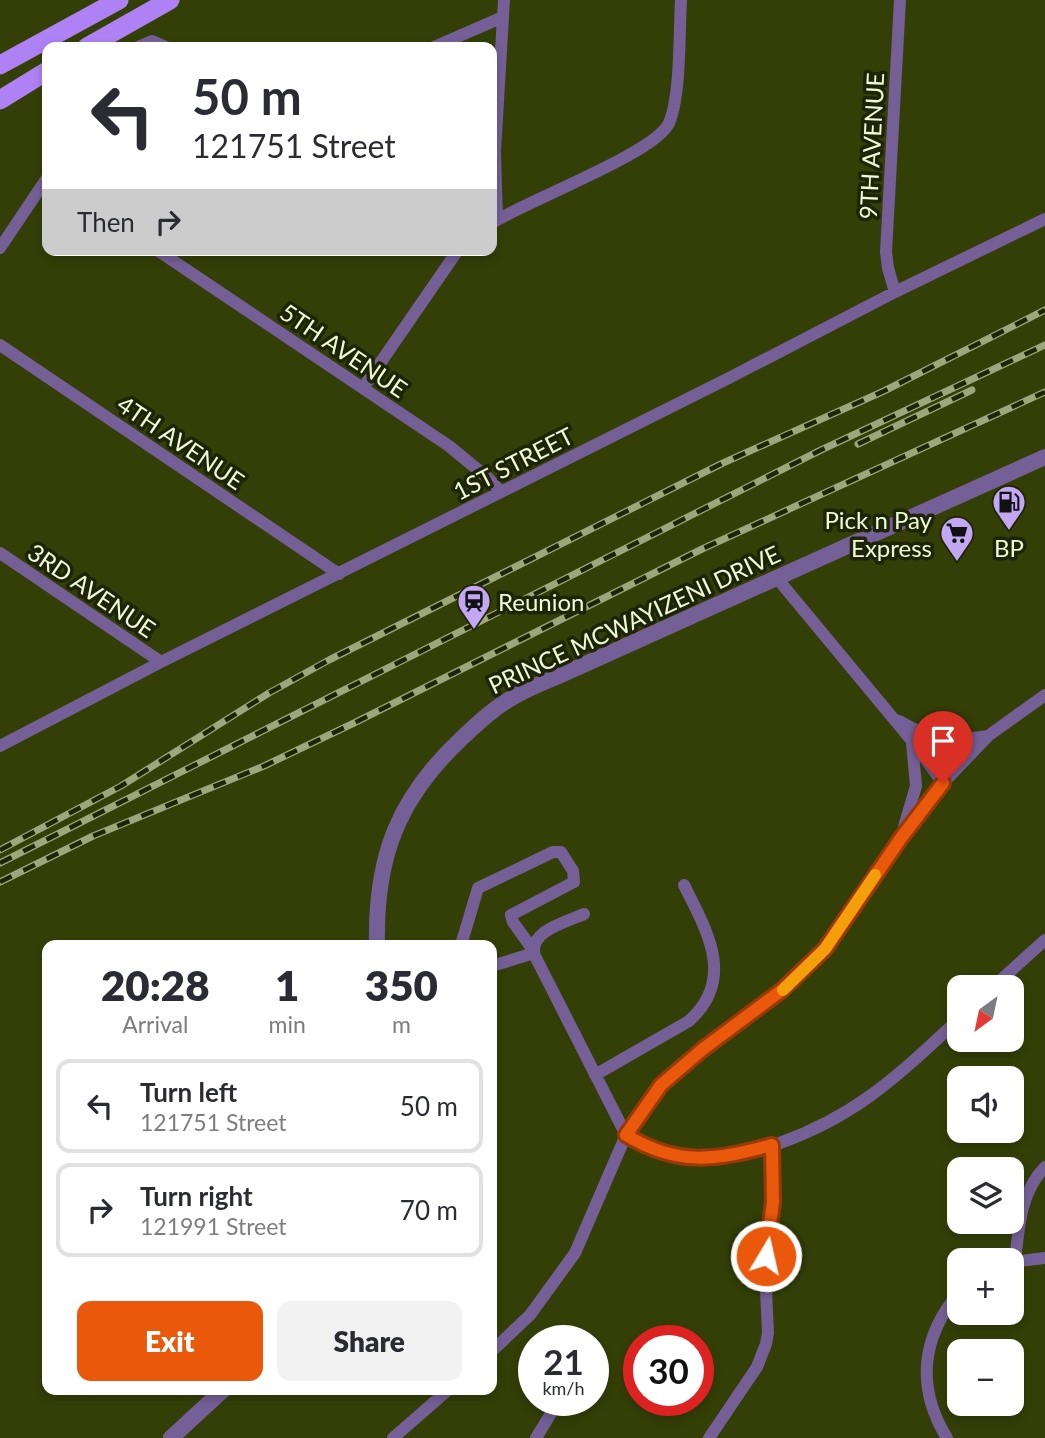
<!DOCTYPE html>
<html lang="en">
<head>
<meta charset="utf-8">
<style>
	:root { --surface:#fff; --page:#f2f2f3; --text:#2b2b33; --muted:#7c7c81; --line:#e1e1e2; --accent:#ea580c }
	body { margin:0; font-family:Lato,sans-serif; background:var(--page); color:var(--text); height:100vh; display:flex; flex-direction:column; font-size:26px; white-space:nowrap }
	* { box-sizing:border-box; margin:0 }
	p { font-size:23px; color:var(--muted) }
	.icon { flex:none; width:38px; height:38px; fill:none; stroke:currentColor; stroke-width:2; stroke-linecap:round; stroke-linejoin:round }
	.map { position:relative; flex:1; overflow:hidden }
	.drawer { position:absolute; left:42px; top:940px; width:455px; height:455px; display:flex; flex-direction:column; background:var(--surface); border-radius:14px; box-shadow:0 4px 10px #0003 }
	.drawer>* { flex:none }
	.guide { position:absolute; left:42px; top:42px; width:455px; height:214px; border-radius:14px; box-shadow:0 4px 10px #0003; background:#fff; color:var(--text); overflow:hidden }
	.needle { width:46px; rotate:213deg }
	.buttons { position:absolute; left:947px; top:975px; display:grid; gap:14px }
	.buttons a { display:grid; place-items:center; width:77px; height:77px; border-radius:14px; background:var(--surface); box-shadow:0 4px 10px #0003; font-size:35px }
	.speed { position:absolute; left:518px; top:1325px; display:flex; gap:14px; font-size:35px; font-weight:700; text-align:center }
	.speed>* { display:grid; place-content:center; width:91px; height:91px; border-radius:50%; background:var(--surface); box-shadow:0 4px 10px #0003; line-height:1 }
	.speed small { font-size:18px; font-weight:400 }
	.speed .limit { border:10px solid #d22; background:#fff; color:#111 }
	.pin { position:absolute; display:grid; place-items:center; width:60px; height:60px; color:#fff; margin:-72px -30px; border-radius:50% 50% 50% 0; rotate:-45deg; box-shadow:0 0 7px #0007 }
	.pin .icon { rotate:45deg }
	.me { position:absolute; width:77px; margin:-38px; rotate:9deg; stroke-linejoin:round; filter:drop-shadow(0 0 5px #0008) }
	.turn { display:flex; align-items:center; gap:24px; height:147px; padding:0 35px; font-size:32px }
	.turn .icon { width:91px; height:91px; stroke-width:2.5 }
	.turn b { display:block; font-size:49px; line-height:60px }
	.then { display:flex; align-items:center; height:66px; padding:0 35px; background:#0003; gap:14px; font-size:26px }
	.eta { display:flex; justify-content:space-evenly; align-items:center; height:119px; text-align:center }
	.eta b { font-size:42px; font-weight:800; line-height:49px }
	.action { display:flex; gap:14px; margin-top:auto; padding:14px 35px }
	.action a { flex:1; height:80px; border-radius:14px; background:var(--accent); color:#fff; font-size:28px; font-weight:800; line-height:80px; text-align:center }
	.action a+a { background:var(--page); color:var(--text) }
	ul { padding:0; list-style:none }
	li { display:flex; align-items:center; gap:21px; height:94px; margin:0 14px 10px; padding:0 21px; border:4px solid var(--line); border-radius:14px }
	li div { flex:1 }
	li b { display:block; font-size:26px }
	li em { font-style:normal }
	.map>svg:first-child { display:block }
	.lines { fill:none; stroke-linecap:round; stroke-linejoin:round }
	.minor { stroke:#746097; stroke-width:12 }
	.tertiary { stroke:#746097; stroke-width:16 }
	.primary { stroke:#ae82f4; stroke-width:19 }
	.rail-casing { stroke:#9da77b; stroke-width:7 }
	.rail { stroke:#1e2407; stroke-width:4.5; stroke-dasharray:13; stroke-linecap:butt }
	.route-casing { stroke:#983908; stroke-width:18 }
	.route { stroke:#ea580c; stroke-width:12 }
	.slow { stroke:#f59e0b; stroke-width:12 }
	.labels { text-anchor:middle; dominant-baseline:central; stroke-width:7; stroke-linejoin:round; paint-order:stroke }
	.street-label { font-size:24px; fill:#f0fad7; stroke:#1e2407 }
	.poi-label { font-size:24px; fill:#f0fad7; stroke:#1e2407; text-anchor:end }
</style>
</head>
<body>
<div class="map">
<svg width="1045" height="1438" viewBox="0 0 1045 1438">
	<rect width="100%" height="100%" fill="#343f07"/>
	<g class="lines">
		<!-- minor -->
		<path class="minor" d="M 138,47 L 152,41 L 166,47
			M 434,47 L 503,17
			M 497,219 L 495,151 L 504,0
			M 492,223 C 526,201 656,153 669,123 C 681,95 679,33 681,0
			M 0,248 L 47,178
			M 157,250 L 449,446 L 488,478 L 501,492
			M 895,292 L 888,268 L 886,252 L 900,0
			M 0,345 L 339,574
			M 363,388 L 458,250
			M 0,553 L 161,662
			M 776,577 L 912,741 L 943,783
			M 899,721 C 936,742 946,742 988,736
			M 0,746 L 161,662 L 729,378 L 895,292 L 1045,219
			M 904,827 L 916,786 L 912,743
			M 584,914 C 567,922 527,931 535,956 L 626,1135 C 643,1145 660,1154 680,1157 C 742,1166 821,1131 870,1096 C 902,1073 931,1045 959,1019
			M 461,945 L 478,888 L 553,852 L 561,852 L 573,871 L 574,882 L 511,915 L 513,922 L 533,950
			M 492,966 L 534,953
			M 993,987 L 1045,940
			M 595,1075 L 689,1021 C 736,979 707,931 684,885
			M 1015,1261 C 1019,1227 1020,1193 1045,1167
			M 1012,1262 L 1045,1258
			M 492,1351 L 530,1315 L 575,1253 L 626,1135 L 650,1098 L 661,1085 L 703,1049 L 767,1003 L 811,963 L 838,931 L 900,838 L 943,783 L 988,736 L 1045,695
			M 393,1438 L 448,1390
			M 536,1438 L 559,1400
			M 709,1438 L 757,1367 L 766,1344 L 768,1333 L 765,1267 L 773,1202 L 772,1145
			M 947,1438 C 916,1388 921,1337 959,1293"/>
		<!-- tertiary -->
		<path class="tertiary" d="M 377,945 C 375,857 398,798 462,738 C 479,722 496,706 517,695 C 531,687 546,681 561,675 L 1045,457
			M 171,1438 L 223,1390"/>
		<!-- primary -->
		<path class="primary" d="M 87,47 L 170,0
			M 0,65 L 119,0
			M 0,100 L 47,71"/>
		<defs>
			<path id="rail" d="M 858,444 L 972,390
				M 0,850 L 121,786 L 269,693 L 329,660 L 723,463 L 884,391 L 1045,310
				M 0,863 L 821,450 L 1045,345
				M 0,882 L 93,836 L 264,766 L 354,723 L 702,549 L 1045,392"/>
		</defs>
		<!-- rail casing -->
		<use href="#rail" class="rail-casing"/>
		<!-- rail -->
		<use href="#rail" class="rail"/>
	</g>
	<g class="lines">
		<defs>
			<path id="route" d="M 766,1256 L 773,1202 L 772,1145 C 717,1160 678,1167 626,1135 L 661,1085 L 703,1049 L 782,990 L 825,949 L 901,838 L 943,783"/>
		</defs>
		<!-- route casing -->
		<use href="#route" class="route-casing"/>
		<!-- route -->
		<use href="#route" class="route"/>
		<!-- slow -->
		<path class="slow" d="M 783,990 L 825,949 L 875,875"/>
	</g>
	<!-- icons -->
	<defs>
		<symbol id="fuel-pin" viewBox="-11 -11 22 30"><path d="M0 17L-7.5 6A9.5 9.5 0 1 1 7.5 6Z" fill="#c2a8f2" stroke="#1e2407"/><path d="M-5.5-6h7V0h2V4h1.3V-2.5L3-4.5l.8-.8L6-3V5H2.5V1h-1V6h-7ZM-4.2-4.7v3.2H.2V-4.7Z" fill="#111"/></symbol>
		<symbol id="supermarket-pin" viewBox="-11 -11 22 30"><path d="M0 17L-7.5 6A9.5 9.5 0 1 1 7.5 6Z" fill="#c2a8f2" stroke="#1e2407"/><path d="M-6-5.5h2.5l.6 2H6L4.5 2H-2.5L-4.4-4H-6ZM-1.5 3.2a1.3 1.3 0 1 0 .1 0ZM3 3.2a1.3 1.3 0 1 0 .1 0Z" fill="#111"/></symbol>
		<symbol id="station-pin" viewBox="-11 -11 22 30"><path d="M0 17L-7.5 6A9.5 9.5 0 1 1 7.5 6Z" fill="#c2a8f2" stroke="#1e2407"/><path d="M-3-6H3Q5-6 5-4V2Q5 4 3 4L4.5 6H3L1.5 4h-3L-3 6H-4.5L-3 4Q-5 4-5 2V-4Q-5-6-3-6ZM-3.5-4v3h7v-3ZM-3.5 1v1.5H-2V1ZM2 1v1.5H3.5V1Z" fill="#111"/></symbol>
	</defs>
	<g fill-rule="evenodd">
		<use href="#fuel-pin" x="990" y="483" width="38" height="52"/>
		<use href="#supermarket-pin" x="938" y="514" width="38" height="52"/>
		<use href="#station-pin" x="455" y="582" width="38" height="52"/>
	</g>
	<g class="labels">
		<!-- street labels -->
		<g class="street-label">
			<text transform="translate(871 146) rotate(-87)">9TH AVENUE</text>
			<text transform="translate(344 350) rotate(34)">5TH AVENUE</text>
			<text transform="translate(181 442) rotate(34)">4TH AVENUE</text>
			<text transform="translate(513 463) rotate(-27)">1ST STREET</text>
			<text transform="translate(92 590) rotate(34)">3RD AVENUE</text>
			<text transform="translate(634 619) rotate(-25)">PRINCE MCWAYIZENI DRIVE</text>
		</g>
		<!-- poi labels -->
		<g class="poi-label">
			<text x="932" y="519">Pick n Pay<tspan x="932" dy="28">Express</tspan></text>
			<text x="1009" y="547" text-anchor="middle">BP</text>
			<text x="498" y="601" text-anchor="start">Reunion</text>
		</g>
	</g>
</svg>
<div class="buttons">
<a><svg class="needle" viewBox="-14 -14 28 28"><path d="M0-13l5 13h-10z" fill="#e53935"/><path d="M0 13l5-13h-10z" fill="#7c7c81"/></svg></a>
<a><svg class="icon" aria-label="sound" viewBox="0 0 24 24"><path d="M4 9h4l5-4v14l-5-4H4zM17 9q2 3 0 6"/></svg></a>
<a><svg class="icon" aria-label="layers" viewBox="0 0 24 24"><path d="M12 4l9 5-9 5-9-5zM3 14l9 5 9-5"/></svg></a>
<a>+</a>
<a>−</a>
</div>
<div class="speed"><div>21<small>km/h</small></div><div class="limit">30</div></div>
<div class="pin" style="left:943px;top:783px;background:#d93025"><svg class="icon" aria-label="arrive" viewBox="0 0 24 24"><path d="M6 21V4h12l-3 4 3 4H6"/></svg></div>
<svg class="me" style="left:766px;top:1256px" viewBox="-20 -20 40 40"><circle r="17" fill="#ea580c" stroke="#fff" stroke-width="3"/><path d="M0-11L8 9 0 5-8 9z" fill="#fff"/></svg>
<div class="guide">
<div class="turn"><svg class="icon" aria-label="left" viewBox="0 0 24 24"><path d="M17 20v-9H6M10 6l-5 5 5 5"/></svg><div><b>50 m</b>121751 Street</div></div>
<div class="then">Then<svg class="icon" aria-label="right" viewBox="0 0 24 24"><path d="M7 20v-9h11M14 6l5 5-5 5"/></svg></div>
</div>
<section class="drawer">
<div class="eta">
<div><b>20:28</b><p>Arrival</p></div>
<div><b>1</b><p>min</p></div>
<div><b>350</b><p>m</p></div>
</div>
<ul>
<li><svg class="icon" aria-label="left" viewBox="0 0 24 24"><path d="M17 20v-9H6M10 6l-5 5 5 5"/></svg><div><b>Turn left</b><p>121751 Street</p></div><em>50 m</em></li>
<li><svg class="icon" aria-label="right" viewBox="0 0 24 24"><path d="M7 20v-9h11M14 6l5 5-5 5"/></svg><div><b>Turn right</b><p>121991 Street</p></div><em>70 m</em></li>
</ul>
<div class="action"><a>Exit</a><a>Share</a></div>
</section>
</div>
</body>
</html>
